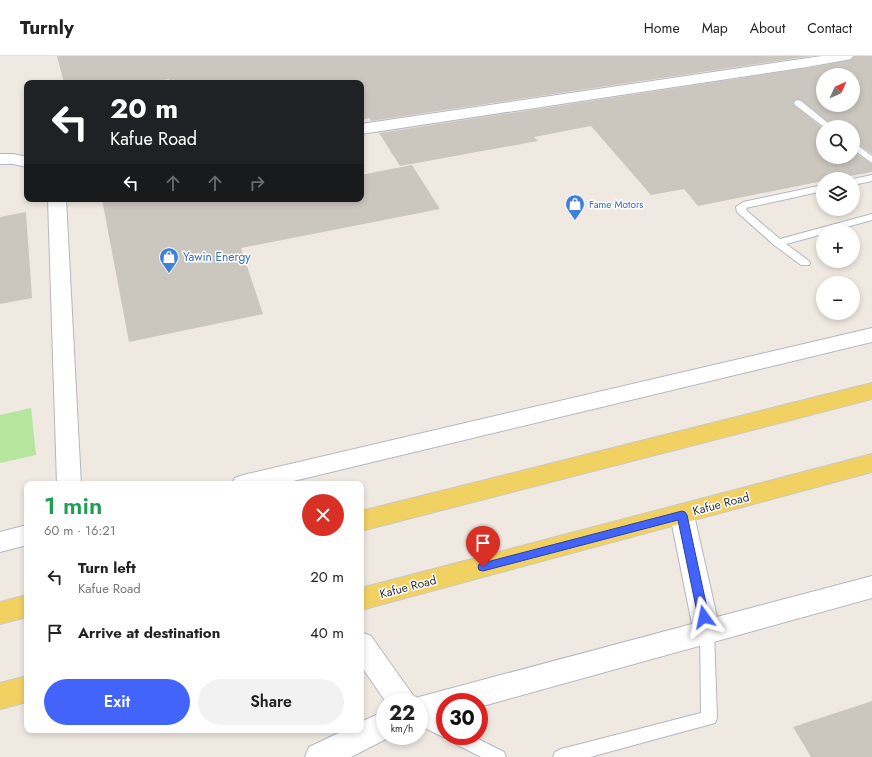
<!DOCTYPE html>
<html lang="en">
<head>
<meta charset="utf-8">
<style>
	:root { --surface:#fff; --page:#f2f2f2; --text:#222; --muted:#767676; --line:#e0e0e0; --accent:#4264fb }
	body { margin:0; font-family:Jost,sans-serif; background:var(--page); color:var(--text); height:100vh; display:flex; flex-direction:column; font-size:15px; white-space:nowrap }
	* { box-sizing:border-box; margin:0 }
	p { font-size:13px; color:var(--muted) }
	.icon { flex:none; width:22px; height:22px; fill:none; stroke:currentColor; stroke-width:2; stroke-linecap:round; stroke-linejoin:round }
	.map { position:relative; flex:1; overflow:hidden }
	.details { position:absolute; left:24px; top:425px; width:340px; height:252px; display:flex; flex-direction:column; background:var(--surface); border-radius:8px; box-shadow:0 2px 6px #0003 }
	.details>* { flex:none }
	.banner { position:absolute; left:24px; top:24px; width:340px; height:122px; border-radius:8px; box-shadow:0 2px 6px #0003; background:#202124; color:#fff; overflow:hidden }
	.needle { width:26px; rotate:45deg }
	.buttons { position:absolute; left:816px; top:12px; display:grid; gap:8px }
	.buttons a { display:grid; place-items:center; width:44px; height:44px; border-radius:50%; background:var(--surface); box-shadow:0 2px 6px #0003; font-size:20px }
	.speed { position:absolute; left:376px; top:637px; display:flex; gap:8px; font-size:20px; font-weight:700; text-align:center }
	.speed>* { display:grid; place-content:center; width:52px; height:52px; border-radius:50%; background:var(--surface); box-shadow:0 2px 6px #0003; line-height:1 }
	.speed small { font-size:10px; font-weight:400 }
	.speed .limit { border:6px solid #d22; background:#fff; color:#111 }
	.pin { position:absolute; display:grid; place-items:center; width:34px; height:34px; color:#fff; margin:-41px -17px; border-radius:50% 50% 50% 0; rotate:-45deg; box-shadow:0 0 4px #0007 }
	.pin .icon { rotate:45deg }
	.me { position:absolute; width:44px; margin:-22px; rotate:348deg; stroke-linejoin:round; filter:drop-shadow(0 0 3px #0008) }
	.turn { display:flex; align-items:center; gap:14px; height:84px; padding:0 20px; font-size:18px }
	.turn .icon { width:52px; height:52px; stroke-width:2.5 }
	.turn b { display:block; font-size:28px; line-height:34px }
	.lanes { display:flex; align-items:center; height:38px; padding:0 20px; background:#0003; justify-content:center; gap:20px; direction:ltr }
	.lanes .off { opacity:.35 }
	.round { display:grid; place-items:center; flex:none; width:42px; height:42px; border-radius:21px; background:var(--page) }
	.summary { display:flex; align-items:center; justify-content:space-between; height:68px; padding:0 20px }
	h1 { font-size:24px; font-weight:600; line-height:30px; color:#1e9e55 }
	.action { display:flex; gap:8px; margin-top:auto; padding:8px 20px }
	.action a { flex:1; height:46px; border-radius:24px; background:var(--accent); color:#fff; font-size:16px; font-weight:600; line-height:46px; text-align:center }
	.action a+a { background:var(--page); color:var(--text) }
	ul { padding:0; list-style:none }
	li { display:flex; align-items:center; gap:12px; height:56px; padding:0 20px }
	li div { flex:1 }
	li b { display:block; font-size:15px }
	li em { font-style:normal }
	header { display:flex; align-items:center; gap:24px; box-sizing:border-box; height:56px; padding:0 20px; background:var(--surface); border-bottom:1px solid var(--line) }
	header strong { font-size:19px }
	nav { display:flex; gap:22px; margin-inline-start:auto; font-size:14px }
	.map>svg:first-child { display:block }
	.green { fill:#b6e59e }
	.building { fill:#cbc7bf; fill-rule:evenodd }
	.lines { fill:none; stroke-linecap:round; stroke-linejoin:round }
	.lane-casing { stroke:#b4b7c1; stroke-width:2 }
	.street-casing { stroke:#b4b7c1; stroke-width:2 }
	.primary-casing { stroke:#c9c9c9; stroke-width:2 }
	.lane { fill:#fff; fill-rule:evenodd }
	.street { fill:#fff; fill-rule:evenodd }
	.primary { fill:#f2d163; fill-rule:evenodd }
	.route { fill:#4264fb; stroke:#2b41a3 }
	.labels { text-anchor:middle; dominant-baseline:central; stroke-width:3; stroke-linejoin:round; paint-order:stroke }
	.far-shop-label { font-size:10px; fill:#366cbe; stroke:#fff; text-anchor:start }
	.shop-label { font-size:12px; fill:#366cbe; stroke:#fff; text-anchor:start }
	.street-label { font-size:12px; fill:#2e2e2e; stroke:#fff }
</style>
</head>
<body>
<header>
<strong>Turnly</strong>
<nav><a>Home</a><a>Map</a><a>About</a><a>Contact</a></nav>
</header>
<div class="map">
<svg width="872" height="701" viewBox="0 0 872 701">
	<rect width="100%" height="100%" fill="#efe9e1"/>
	<!-- green -->
	<path class="green" d="M 31,352 L 36,399 L 0,407 L 0,359 Z"/>
	<!-- building -->
	<path class="building" d="M 57,0 L 812,0 L 371,65 L 369,62 L 361,64 L 361,27 L 171,27 L 169,23 L 144,27 L 64,27 Z
		M 854,0 L 872,0 L 872,98 L 853,85 L 853,71 L 834,71 L 801,44 L 795,44 L 793,48 L 823,72 L 823,101 L 853,101 L 853,95 L 872,108 L 872,116 L 834,123 L 823,123 L 823,125 L 698,150 L 684,133 L 651,139 L 591,70 L 534,81 L 538,85 L 400,110 L 379,77 L 807,12 L 851,4 ZM 823,19 L 853,19 L 853,49 L 823,49 Z
		M 412,109 L 440,153 L 241,192 L 263,258 L 129,286 L 102,143 L 361,143 L 361,119 Z
		M 26,156 L 32,242 L 0,248 L 0,161 Z
		M 872,645 L 872,701 L 811,701 L 793,671 Z"/>
	<g class="lines">
		<defs>
			<path id="lane" d="M 798,44 L 801,45 L 833,71 L 824,71 L 795,49 L 794,47 L 795,45 Z
				M 853,86 L 872,100 L 872,107 L 853,93 Z
				M 872,119 L 872,125 L 853,129 L 853,123 Z
				M 823,129 L 823,135 L 746,152 L 747,155 L 780,183 L 872,158 L 872,164 L 832,175 L 823,175 L 823,178 L 786,188 L 809,205 L 810,207 L 809,209 L 801,209 L 774,189 L 737,156 L 736,151 L 743,146 Z
				M 707,570 L 712,571 L 714,576 L 717,662 L 715,667 L 590,701 L 553,701 L 555,696 L 561,693 L 701,657 L 700,576 L 702,571 Z
				M 419,654 L 445,667 L 445,680 L 472,680 L 504,696 L 506,701 L 481,701 L 450,685 L 449,681 L 445,682 L 419,669 Z"/>
			<path id="street" d="M 822,0 L 853,0 L 851,3 L 846,4 L 807,11 L 361,78 L 361,68 Z
				M 0,98 L 13,98 L 27,101 L 27,111 L 13,108 L 0,108 Z
				M 48,143 L 66,143 L 81,428 L 57,428 Z
				M 872,272 L 872,286 L 281,428 L 231,428 L 235,422 L 243,419 Z
				M 682,449 L 691,452 L 694,459 L 717,561 L 872,520 L 872,542 L 479,651 L 479,646 L 445,646 L 445,660 L 419,667 L 419,646 L 386,646 L 361,610 L 361,576 L 371,580 L 415,642 L 692,568 L 670,459 L 673,452 Z
				M 27,469 L 27,489 L 0,496 L 0,476 Z
				M 385,655 L 385,680 L 392,680 L 351,701 L 305,701 L 309,691 L 345,674 L 361,674 L 361,666 Z"/>
			<path id="primary" d="M 872,327 L 872,343 L 361,475 L 361,455 Z
				M 872,398 L 872,416 L 361,554 L 361,532 Z
				M 27,539 L 27,561 L 0,568 L 0,546 Z
				M 27,620 L 27,646 L 0,653 L 0,627 Z"/>
		</defs>
		<!-- lane casing -->
		<use href="#lane" class="lane-casing"/>
		<!-- street casing -->
		<use href="#street" class="street-casing"/>
		<!-- primary casing -->
		<use href="#primary" class="primary-casing"/>
		<!-- lane -->
		<use href="#lane" class="lane"/>
		<!-- street -->
		<use href="#street" class="street"/>
		<!-- primary -->
		<use href="#primary" class="primary"/>
	</g>
	<!-- route -->
	<path class="route" d="M 682,455 L 685,456 L 687,459 L 709,561 L 708,564 L 704,566 L 700,564 L 698,561 L 678,464 L 483,515 L 479,514 L 478,511 L 479,508 L 483,507 Z"/>
	<!-- icons -->
	<defs>
		<symbol id="shop-pin" viewBox="-11 -11 22 30"><path d="M0 17L-7.5 6A9.5 9.5 0 1 1 7.5 6Z" fill="#3f7fe0" stroke="#fff"/><path d="M-5-2.5h2.3a2.7 3.5 0 0 1 5.4 0H5L5.5 6h-11ZM-1.5-2.5h3a1.5 2.3 0 0 0-3 0Z" fill="#fff"/></symbol>
	</defs>
	<g fill-rule="evenodd">
		<use href="#shop-pin" x="564" y="137" width="22" height="30"/>
		<use href="#shop-pin" x="158" y="190" width="22" height="30"/>
	</g>
	<g class="labels">
		<!-- far-shop labels -->
		<g class="far-shop-label">
			<text x="589" y="148">Fame Motors</text>
		</g>
		<!-- shop labels -->
		<g class="shop-label">
			<text x="183" y="201">Yawin Energy</text>
		</g>
		<!-- street labels -->
		<g class="street-label">
			<text transform="translate(721 448) rotate(-15)">Kafue Road</text>
			<text transform="translate(408 531) rotate(-15)">Kafue Road</text>
		</g>
	</g>
</svg>
<div class="buttons">
<a><svg class="needle" viewBox="-14 -14 28 28"><path d="M0-13l5 13h-10z" fill="#e53935"/><path d="M0 13l5-13h-10z" fill="#767676"/></svg></a>
<a><svg class="icon" aria-label="search" viewBox="0 0 24 24"><circle cx="10" cy="10" r="6"/><path d="M15 15l6 6"/></svg></a>
<a><svg class="icon" aria-label="layers" viewBox="0 0 24 24"><path d="M12 4l9 5-9 5-9-5zM3 14l9 5 9-5"/></svg></a>
<a>+</a>
<a>−</a>
</div>
<div class="speed"><div>22<small>km/h</small></div><div class="limit">30</div></div>
<div class="pin" style="left:483px;top:511px;background:#d93025"><svg class="icon" aria-label="arrive" viewBox="0 0 24 24"><path d="M6 21V4h12l-3 4 3 4H6"/></svg></div>
<svg class="me" style="left:704px;top:561px" viewBox="-20 -20 40 40"><path d="M0-17L14 15 0 8-14 15z" fill="#4264fb" stroke="#fff" stroke-width="4"/></svg>
<div class="banner">
<div class="turn"><svg class="icon" aria-label="left" viewBox="0 0 24 24"><path d="M17 20v-9H6M10 6l-5 5 5 5"/></svg><div><b>20 m</b>Kafue Road</div></div>
<div class="lanes"><svg class="icon" aria-label="left" viewBox="0 0 24 24"><path d="M17 20v-9H6M10 6l-5 5 5 5"/></svg><svg class="icon off" aria-label="ahead" viewBox="0 0 24 24"><path d="M12 20V5M6 11l6-6 6 6"/></svg><svg class="icon off" aria-label="ahead" viewBox="0 0 24 24"><path d="M12 20V5M6 11l6-6 6 6"/></svg><svg class="icon off" aria-label="right" viewBox="0 0 24 24"><path d="M7 20v-9h11M14 6l5 5-5 5"/></svg></div>
</div>
<section class="details">
<div class="summary"><div><h1>1 min</h1><p>60 m · 16:21</p></div><a class="round" style="background:#d93025;color:#fff"><svg class="icon" aria-label="close" viewBox="0 0 24 24"><path d="M6 6l12 12M18 6L6 18"/></svg></a></div>
<ul>
<li><svg class="icon" aria-label="left" viewBox="0 0 24 24"><path d="M17 20v-9H6M10 6l-5 5 5 5"/></svg><div><b>Turn left</b><p>Kafue Road</p></div><em>20 m</em></li>
<li><svg class="icon" aria-label="arrive" viewBox="0 0 24 24"><path d="M6 21V4h12l-3 4 3 4H6"/></svg><div><b>Arrive at destination</b></div><em>40 m</em></li>
</ul>
<div class="action"><a>Exit</a><a>Share</a></div>
</section>
</div>
</body>
</html>
